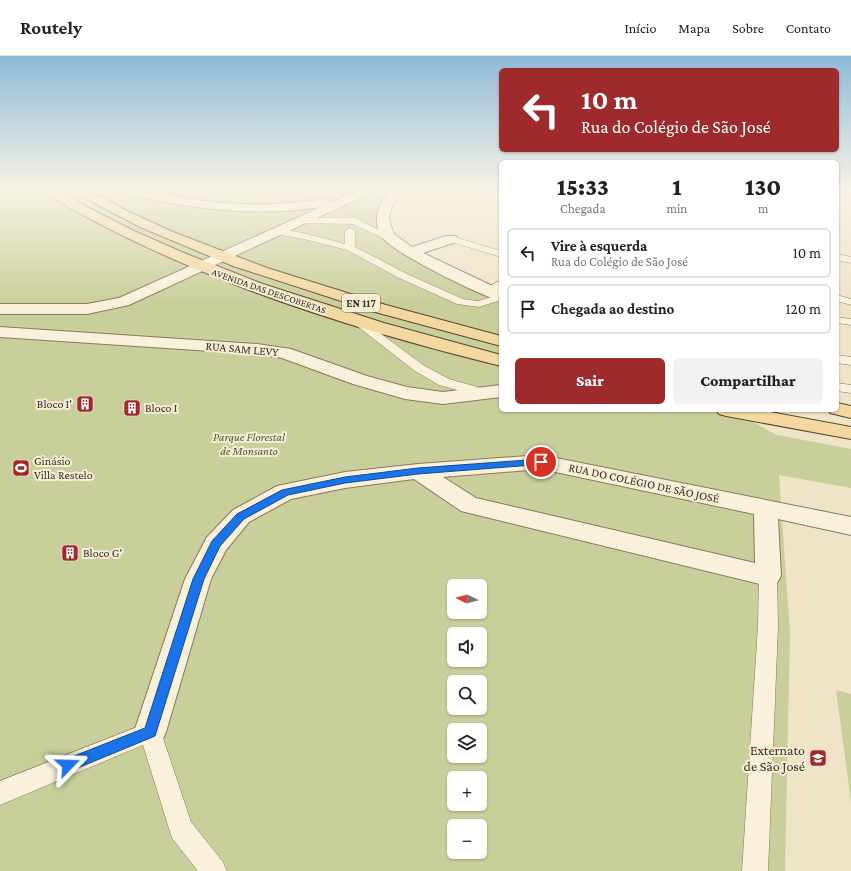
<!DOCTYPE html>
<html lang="pt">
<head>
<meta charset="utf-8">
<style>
	:root { --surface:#fff; --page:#f2f2f2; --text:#222; --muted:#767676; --line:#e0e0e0; --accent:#9e2a2b }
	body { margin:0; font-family:"Crimson Pro",serif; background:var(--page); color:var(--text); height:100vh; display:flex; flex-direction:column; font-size:15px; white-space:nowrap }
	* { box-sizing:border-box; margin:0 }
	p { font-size:13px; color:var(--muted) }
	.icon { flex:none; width:22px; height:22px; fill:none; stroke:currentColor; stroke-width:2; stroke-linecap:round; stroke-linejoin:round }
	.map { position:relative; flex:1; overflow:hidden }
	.panel { position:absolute; left:499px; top:104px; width:340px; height:252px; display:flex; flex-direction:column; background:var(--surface); border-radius:6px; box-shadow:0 1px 3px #0004 }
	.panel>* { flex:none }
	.hud { position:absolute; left:499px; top:12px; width:340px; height:84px; border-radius:6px; box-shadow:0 1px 3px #0004; background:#9e2a2b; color:#fff; overflow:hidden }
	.needle { width:26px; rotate:276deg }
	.buttons { position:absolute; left:447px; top:523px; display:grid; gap:8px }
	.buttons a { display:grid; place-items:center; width:40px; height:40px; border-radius:6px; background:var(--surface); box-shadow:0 1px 3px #0004; font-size:20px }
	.pin { position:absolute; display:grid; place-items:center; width:34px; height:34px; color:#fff; margin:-17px; border:2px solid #fff; border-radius:50%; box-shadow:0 1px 4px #0007 }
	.me { position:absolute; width:44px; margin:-22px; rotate:68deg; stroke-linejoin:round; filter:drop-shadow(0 0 3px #0008) }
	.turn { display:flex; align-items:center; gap:14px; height:84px; padding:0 16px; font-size:18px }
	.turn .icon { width:52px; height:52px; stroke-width:2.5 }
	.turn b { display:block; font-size:28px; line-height:34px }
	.eta { display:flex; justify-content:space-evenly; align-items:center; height:68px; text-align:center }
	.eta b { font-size:24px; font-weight:800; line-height:28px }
	.action { display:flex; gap:8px; margin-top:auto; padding:8px 16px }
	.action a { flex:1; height:46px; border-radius:6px; background:var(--accent); color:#fff; font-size:16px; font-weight:800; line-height:46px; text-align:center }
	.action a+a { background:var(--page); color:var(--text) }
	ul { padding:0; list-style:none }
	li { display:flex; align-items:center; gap:12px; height:50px; margin:0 8px 6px; padding:0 8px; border:2px solid var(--line); border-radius:6px }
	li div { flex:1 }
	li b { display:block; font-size:15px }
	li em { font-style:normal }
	header { display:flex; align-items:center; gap:24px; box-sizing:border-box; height:56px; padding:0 20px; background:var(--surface); border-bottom:1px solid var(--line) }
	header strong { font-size:19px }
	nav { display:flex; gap:22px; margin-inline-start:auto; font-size:14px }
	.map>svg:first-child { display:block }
	.green { fill:#c9cf9b; fill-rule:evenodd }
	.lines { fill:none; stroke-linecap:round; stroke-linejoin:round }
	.lane-casing { stroke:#8d765c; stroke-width:1 }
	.street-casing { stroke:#8d765c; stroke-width:2 }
	.primary-casing { stroke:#5b4430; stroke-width:2 }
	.lane { fill:#faf1dc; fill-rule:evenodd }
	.street { fill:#faf1dc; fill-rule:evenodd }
	.primary { fill:#f3d9a0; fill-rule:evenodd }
	.route { fill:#1a73e8; stroke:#114b97 }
	.labels { text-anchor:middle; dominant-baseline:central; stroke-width:4; stroke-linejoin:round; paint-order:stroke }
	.far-street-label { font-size:10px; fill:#3d2e20; stroke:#f7eed8 }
	.shield { fill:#f7eed8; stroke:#756857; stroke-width:1 }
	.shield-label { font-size:11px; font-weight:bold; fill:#3d2e20 }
	.street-label { font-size:12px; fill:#3d2e20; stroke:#f7eed8 }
	.poi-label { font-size:12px; fill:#3d2e20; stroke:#f7eed8; text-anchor:start }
	.park-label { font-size:12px; font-style:italic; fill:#4d5a26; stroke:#f7eed8 }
	.near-poi-label { font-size:14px; fill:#3d2e20; stroke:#f7eed8; text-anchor:end }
</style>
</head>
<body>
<header>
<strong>Routely</strong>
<nav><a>Início</a><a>Mapa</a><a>Sobre</a><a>Contato</a></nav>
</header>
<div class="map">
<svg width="851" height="815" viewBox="0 0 851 815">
	<rect width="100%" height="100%" fill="#f0e4c8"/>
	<!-- green -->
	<path class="green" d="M 0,133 L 399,133 L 383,150 L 397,188 L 501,237 L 501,354 L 730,354 L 777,379 L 851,393 L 851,432 L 779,419 L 790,577 L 785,815 L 0,815 ZM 454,530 L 480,530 L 480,556 L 454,556 ZM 454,578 L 480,578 L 480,604 L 454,604 ZM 454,626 L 480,626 L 480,652 L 454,652 ZM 454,674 L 480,674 L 480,700 L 454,700 ZM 454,722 L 480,722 L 480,748 L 454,748 ZM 454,770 L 480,770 L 480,796 L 454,796 Z
		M 836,634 L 851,638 L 851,746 Z"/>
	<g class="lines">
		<defs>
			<path id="lane" d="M 301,162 L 355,162 L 393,181 L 391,183 L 385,183 L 353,168 L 298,167 L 297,165 Z
				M 350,172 L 355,175 L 355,191 L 407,218 L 463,243 L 478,245 L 501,238 L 501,244 L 479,251 L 457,248 L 399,222 L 347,194 L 304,183 L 276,178 L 274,176 C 282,169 333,185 345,188 L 345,175 Z
				M 451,180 L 501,195 L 501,201 L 448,185 L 446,183 Z
				M 837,198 L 851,201 L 851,207 L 837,204 Z
				M 501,224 L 501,232 L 493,237 L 485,237 L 484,235 L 485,233 Z
				M 837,239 L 851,243 L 851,249 L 837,245 Z
				M 356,261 L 360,262 L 423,309 L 449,323 L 491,335 L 493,338 L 491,341 L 486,342 L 439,329 L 415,315 L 352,266 L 350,264 L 352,262 Z
				M 837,261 L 851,263 L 851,269 L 837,267 Z
				M 837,299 L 851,301 L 851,309 L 837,307 Z
				M 837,327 L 851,329 L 851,337 L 837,335 Z
				M 768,513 L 774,515 L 777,520 L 778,570 L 768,815 L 742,815 L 758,570 L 759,520 L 762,515 Z
				M 150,666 L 158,669 L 161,676 L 191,766 L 223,806 L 227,815 L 198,815 L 172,782 L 143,689 L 0,749 L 0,725 Z"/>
			<path id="street" d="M 115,133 C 143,132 169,140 196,144 C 239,150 281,150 324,143 L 328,144 L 330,147 L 362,133 L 377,133 L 375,135 L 129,249 L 87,258 L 0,258 L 0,248 L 87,248 L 119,242 L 321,151 C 252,162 184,152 117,135 Z
				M 394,133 L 407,133 L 393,148 L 389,161 L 390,167 L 394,178 L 412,191 L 446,180 L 456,180 L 458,183 L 456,186 L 423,197 L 501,234 L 501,245 C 481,240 393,197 382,181 C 371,165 379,144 394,133 Z
				M 0,271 L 257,288 L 291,293 L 367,320 L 407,331 L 443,336 L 501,329 L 501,341 L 443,348 L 405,343 L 353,328 L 282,302 L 257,298 L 0,281 Z
				M 541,399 L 851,461 L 851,479 L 778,463 L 781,520 L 777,527 L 768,530 L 461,455 L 414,423 L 345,432 L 291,443 L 249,466 L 226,494 L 211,523 L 166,676 L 161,687 L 150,691 L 139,687 L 134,676 L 185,523 L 207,481 L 233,454 L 277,430 L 345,416 L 418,408 ZM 541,413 L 754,458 L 755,507 L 476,442 L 443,421 Z"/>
			<path id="primary" d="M 44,133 L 58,133 L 85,150 L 134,175 L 184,197 L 263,228 L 384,267 L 501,299 L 501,310 C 363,276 224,233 98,167 C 85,160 51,143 44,133 Z
				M 73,133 L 87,133 L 127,155 L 173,176 L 267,212 L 386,249 L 501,280 L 501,290 L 375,256 L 233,210 L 140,171 L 96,148 Z
				M 837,347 L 851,350 L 851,362 L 830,357 L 828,354 L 837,354 Z
				M 716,354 L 759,354 L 851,371 L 851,383 L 726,360 L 719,358 Z"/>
		</defs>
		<!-- lane casing -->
		<use href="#lane" class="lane-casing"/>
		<!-- street casing -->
		<use href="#street" class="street-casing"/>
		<!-- primary casing -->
		<use href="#primary" class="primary-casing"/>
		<!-- lane -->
		<use href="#lane" class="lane"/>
		<!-- street -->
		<use href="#street" class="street"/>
		<!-- primary -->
		<use href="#primary" class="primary"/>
	</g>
	<!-- sky -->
	<linearGradient id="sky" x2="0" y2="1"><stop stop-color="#8fbad6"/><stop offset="0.54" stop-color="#f8f3e6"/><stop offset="1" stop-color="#f8f3e6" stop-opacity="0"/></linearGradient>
	<rect width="851" height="247" fill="url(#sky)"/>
	<!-- route -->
	<path class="route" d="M 541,403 L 546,406 L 545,408 L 418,418 L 345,427 L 288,439 L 244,463 L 220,490 L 204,523 L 155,680 L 68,716 L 64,714 L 62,709 L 64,704 L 145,672 L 193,523 L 212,485 L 237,458 L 282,434 L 345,421 L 418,412 Z"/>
	<!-- icons -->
	<defs>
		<symbol id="building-square" viewBox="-11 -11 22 22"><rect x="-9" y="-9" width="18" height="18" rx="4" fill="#9e2a2b" stroke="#f7eed8"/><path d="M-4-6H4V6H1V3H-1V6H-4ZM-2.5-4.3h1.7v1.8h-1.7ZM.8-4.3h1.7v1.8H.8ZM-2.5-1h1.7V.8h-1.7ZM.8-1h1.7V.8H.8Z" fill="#fff"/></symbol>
		<symbol id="stadium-square" viewBox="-11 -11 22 22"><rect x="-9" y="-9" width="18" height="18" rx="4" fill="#9e2a2b" stroke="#f7eed8"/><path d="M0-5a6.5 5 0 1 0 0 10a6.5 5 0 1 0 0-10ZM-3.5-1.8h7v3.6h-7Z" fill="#fff"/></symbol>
		<symbol id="school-square" viewBox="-11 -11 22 22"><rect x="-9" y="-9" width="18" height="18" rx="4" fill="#9e2a2b" stroke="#f7eed8"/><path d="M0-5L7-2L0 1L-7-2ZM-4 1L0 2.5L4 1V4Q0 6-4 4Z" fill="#fff"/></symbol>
	</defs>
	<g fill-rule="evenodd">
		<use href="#building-square" x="75" y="338" width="20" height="20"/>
		<use href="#building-square" x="122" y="342" width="20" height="20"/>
		<use href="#stadium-square" x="11" y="402" width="20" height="20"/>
		<use href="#building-square" x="60" y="487" width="20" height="20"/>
		<use href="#school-square" x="808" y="692" width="20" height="20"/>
	</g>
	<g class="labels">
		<!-- far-street labels -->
		<g class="far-street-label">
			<text transform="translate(269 235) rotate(19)">AVENIDA DAS DESCOBERTAS</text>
		</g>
		<!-- shield labels -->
		<rect class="shield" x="342" y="238" width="38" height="18" rx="3"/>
		<g class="shield-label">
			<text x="361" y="247">EN 117</text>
		</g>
		<!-- street labels -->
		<g class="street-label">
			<text transform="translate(242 293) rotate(5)">RUA SAM LEVY</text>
			<text transform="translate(644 427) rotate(12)">RUA DO COLÉGIO DE SÃO JOSÉ</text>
		</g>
		<!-- poi labels -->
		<g class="poi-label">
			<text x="72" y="348" text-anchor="end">Bloco I'</text>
			<text x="145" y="352">Bloco I</text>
			<text x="34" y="405">Ginásio<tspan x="34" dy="14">Villa Restelo</tspan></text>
			<text x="83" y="497">Bloco G'</text>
		</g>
		<!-- park labels -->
		<g class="park-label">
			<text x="249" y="381">Parque Florestal<tspan x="249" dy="14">de Monsanto</tspan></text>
		</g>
		<!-- near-poi labels -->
		<g class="near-poi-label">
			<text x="805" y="694">Externato<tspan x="805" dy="16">de São José</tspan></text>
		</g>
	</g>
</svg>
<div class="buttons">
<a><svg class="needle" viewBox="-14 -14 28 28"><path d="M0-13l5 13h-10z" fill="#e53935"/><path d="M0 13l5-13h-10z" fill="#767676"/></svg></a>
<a><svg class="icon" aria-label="sound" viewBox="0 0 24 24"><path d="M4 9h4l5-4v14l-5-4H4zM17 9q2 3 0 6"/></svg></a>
<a><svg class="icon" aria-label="search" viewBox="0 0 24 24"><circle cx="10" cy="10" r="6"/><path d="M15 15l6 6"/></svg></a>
<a><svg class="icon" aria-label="layers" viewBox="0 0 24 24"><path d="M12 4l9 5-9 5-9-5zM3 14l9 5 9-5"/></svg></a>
<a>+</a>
<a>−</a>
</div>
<div class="pin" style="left:541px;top:406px;background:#d93025"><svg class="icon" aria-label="arrive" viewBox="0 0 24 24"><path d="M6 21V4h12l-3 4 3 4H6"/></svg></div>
<svg class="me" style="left:68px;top:709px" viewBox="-20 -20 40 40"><path d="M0-17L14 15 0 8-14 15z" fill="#1a73e8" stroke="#fff" stroke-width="4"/></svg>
<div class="hud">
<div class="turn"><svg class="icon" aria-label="left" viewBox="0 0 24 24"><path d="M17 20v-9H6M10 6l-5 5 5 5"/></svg><div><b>10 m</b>Rua do Colégio de São José</div></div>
</div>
<section class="panel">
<div class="eta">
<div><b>15:33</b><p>Chegada</p></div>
<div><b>1</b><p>min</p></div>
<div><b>130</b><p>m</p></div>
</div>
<ul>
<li><svg class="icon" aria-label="left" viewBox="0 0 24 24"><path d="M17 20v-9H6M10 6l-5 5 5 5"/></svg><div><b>Vire à esquerda</b><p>Rua do Colégio de São José</p></div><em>10 m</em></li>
<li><svg class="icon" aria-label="arrive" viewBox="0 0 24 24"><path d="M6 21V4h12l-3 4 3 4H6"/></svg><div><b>Chegada ao destino</b></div><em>120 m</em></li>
</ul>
<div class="action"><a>Sair</a><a>Compartilhar</a></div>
</section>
</div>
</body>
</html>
